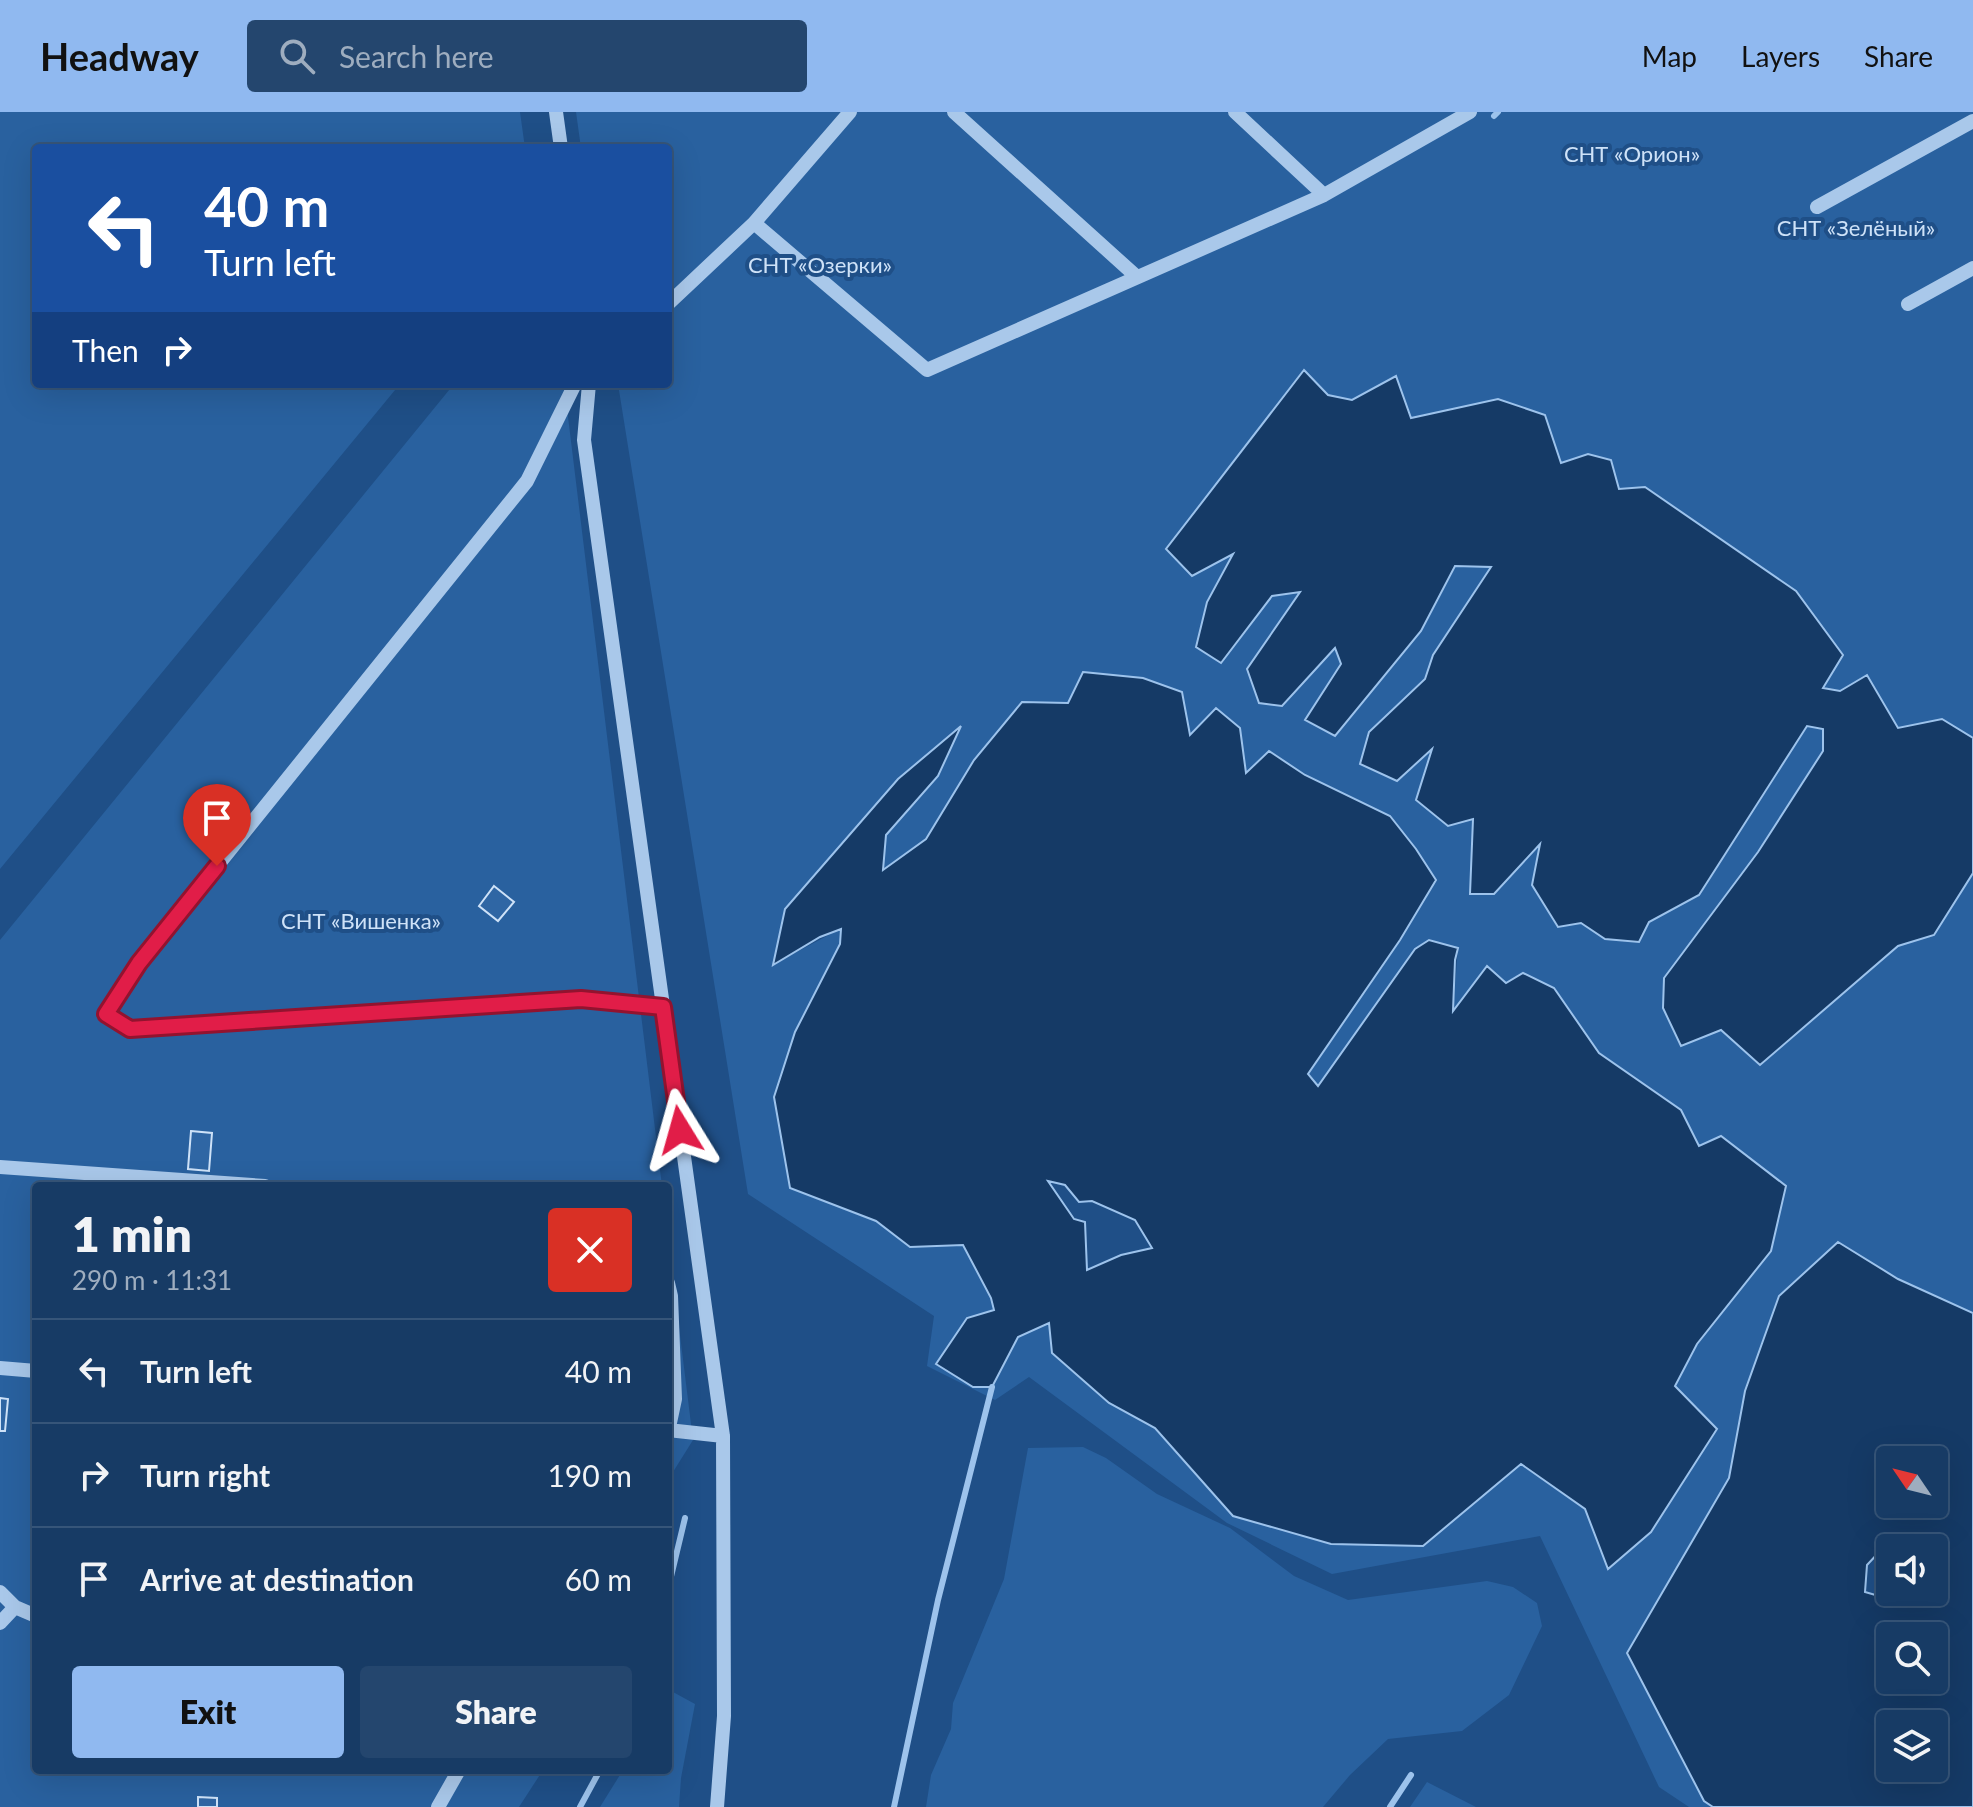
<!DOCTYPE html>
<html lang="en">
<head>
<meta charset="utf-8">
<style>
	:root { --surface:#173b65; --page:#24466e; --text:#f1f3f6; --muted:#9eadbf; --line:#365579; --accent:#90b9f0 }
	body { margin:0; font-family:Lato,sans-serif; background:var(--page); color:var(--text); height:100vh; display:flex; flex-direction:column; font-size:30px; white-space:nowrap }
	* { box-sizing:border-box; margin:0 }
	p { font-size:26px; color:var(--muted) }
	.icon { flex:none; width:44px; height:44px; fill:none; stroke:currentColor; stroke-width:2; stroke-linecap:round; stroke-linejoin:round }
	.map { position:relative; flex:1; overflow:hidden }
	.details { position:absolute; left:32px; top:1070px; width:640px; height:592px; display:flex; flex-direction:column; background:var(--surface); border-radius:8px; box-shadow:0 8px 32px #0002,0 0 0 2px var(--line) }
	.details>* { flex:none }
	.top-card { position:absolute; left:32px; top:32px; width:640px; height:244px; border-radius:8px; box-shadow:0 8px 32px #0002,0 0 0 2px var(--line); background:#1a4fa0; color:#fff; overflow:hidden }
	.needle { width:52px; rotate:305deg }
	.controls { position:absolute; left:1876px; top:1334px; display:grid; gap:16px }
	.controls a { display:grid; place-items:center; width:72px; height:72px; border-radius:8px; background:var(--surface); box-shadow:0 8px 32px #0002,0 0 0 2px var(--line); font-size:40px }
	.pin { position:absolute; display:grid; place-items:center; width:68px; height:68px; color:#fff; margin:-82px -34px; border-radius:50% 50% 50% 0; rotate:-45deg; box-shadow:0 0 8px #0007 }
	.pin .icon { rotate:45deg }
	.me { position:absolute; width:88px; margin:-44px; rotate:352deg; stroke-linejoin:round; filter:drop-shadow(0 0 6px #0008) }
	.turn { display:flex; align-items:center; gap:28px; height:168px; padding:0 40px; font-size:36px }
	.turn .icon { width:104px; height:104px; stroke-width:2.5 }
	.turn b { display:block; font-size:56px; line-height:68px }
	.then { display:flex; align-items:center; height:76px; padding:0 40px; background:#0003; gap:16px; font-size:30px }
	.round { display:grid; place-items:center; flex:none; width:84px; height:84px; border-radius:8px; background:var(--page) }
	.summary { display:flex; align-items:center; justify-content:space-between; height:136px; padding:0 40px }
	h1 { font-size:48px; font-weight:800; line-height:60px }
	.button { display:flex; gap:16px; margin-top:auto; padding:16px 40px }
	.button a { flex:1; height:92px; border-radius:8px; background:var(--accent); color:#111; font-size:32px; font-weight:800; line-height:92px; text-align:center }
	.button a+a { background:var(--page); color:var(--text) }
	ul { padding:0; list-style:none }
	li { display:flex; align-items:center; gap:24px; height:104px; padding:0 40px; border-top:2px solid var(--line) }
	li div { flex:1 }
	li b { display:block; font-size:30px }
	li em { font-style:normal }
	header { display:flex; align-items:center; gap:48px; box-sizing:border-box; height:112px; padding:0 40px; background:var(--accent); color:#111 }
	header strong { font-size:38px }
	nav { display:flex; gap:44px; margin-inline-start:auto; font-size:28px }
	.search { width:560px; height:72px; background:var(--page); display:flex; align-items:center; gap:20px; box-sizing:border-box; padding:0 28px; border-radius:8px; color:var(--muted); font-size:30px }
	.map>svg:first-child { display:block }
	.green { fill:#29619f; fill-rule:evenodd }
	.water { fill:#153a66; stroke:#9dc3ec; stroke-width:2; fill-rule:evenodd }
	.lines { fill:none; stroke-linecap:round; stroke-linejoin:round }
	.stream { stroke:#9dc3ec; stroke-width:6 }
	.building { fill:#2f66a4; stroke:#cee2f8; stroke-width:2 }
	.minor { stroke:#a9c8ea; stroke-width:14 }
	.route-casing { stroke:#92132f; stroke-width:20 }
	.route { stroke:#e11d48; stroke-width:14 }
	.labels { text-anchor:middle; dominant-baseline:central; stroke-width:8; stroke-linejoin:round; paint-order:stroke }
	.park-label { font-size:22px; fill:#cee2f8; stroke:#1f4f87 }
</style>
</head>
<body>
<header>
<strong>Headway</strong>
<div class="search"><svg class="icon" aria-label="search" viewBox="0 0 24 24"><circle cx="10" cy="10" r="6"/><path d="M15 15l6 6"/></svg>Search here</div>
<nav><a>Map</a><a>Layers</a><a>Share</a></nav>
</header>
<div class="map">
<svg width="1973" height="1695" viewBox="0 0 1973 1695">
	<rect width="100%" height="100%" fill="#1f4f87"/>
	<!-- green -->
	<path class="green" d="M 0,0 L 520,0 L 525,36 L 36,36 L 36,272 L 400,272 L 0,757 Z
		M 576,0 L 1973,0 L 1973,626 L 1942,607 L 1898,616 L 1840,579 L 1823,576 L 1619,377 L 1588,342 L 1561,352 L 1545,303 L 1433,302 L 1411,306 L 1328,283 L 1304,258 L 1273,300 L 1234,440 L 1207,490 L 1301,480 L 1335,536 L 1341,552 L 1305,608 L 1421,519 L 1456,454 L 1492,455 L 1433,542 L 1425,567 L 1369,620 L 1433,636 L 1473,707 L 1470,781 L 1494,782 L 1541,731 L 1558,815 L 1582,811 L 1605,827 L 1639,830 L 1649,810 L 1699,783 L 1807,614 L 1823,616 L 1823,639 L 1758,740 L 1721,917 L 1760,953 L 1898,834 L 1934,823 L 1973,761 L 1973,1201 L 1898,1167 L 1838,1130 L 1779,1184 L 1745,1279 L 1729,1366 L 1627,1540 L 1704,1689 L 1713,1695 L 1689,1695 L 1659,1675 L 1540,1424 L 1332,1462 L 1227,1411 L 1029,1265 L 995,1288 L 927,1254 L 934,1204 L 748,1082 L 618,272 L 668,272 L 668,36 L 581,36 ZM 1069,591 L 1190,624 L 1216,596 L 1246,662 L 1269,639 L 1305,663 L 1390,704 L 1416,737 L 1435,768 L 1400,828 L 1307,962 L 1318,975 L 1415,838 L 1458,836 L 1453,901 L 1472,874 L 1506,871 L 1524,861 L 1554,876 L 1599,941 L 1681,998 L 1699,1034 L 1771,1139 L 1697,1232 L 1675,1274 L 1716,1316 L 1585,1397 L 1521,1352 L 1423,1434 L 1233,1404 L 1155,1316 L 1109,1291 L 1049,1211 L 1018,1225 L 992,1275 L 994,1198 L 991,1186 L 963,1132 L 910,1135 L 876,1109 L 790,1076 L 795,920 L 840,832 L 842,816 L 774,852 L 785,797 L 898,667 L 960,615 L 938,664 L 886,723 L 883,759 L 926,727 L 974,648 Z
		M 454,272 L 564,272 L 662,1074 L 36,1074 L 36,1658 L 543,1658 L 519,1695 L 0,1695 L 0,828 Z
		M 668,1126 L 693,1328 L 668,1368 Z
		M 1083,1335 L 1106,1346 L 1157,1382 L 1230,1416 L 1294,1464 L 1348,1488 L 1487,1469 L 1513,1475 L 1537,1491 L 1542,1514 L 1509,1583 L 1462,1619 L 1388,1627 L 1350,1663 L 1323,1695 L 926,1695 L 931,1663 L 951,1617 L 953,1591 L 1004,1467 L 1028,1336 Z
		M 673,1580 L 695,1592 L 681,1666 L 679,1695 L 600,1695 L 623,1658 L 668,1658 L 668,1582 Z
		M 1427,1670 L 1476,1695 L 1410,1695 Z"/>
	<!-- water -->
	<path class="water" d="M 1304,258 L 1328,283 L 1352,288 L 1396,264 L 1411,306 L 1498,287 L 1545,303 L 1561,351 L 1588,342 L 1611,348 L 1619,377 L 1645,375 L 1796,479 L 1843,543 L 1823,576 L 1840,579 L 1867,563 L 1898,616 L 1942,607 L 1973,626 L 1973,761 L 1934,823 L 1898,834 L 1760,953 L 1721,918 L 1681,934 L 1663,896 L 1664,866 L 1758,740 L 1823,639 L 1823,617 L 1807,614 L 1699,783 L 1649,810 L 1639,830 L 1605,827 L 1581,811 L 1558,815 L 1532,773 L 1540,732 L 1494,782 L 1470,782 L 1473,707 L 1448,714 L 1416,688 L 1432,637 L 1397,669 L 1360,652 L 1369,620 L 1425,567 L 1433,543 L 1491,455 L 1455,454 L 1421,519 L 1335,624 L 1305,608 L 1341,552 L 1335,536 L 1282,594 L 1259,591 L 1247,557 L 1300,480 L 1272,484 L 1221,551 L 1196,535 L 1207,490 L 1233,442 L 1192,464 L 1166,437 Z
		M 1083,560 L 1143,566 L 1182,580 L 1190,623 L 1216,596 L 1240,616 L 1246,661 L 1269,639 L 1305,663 L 1390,704 L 1416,737 L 1436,768 L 1400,828 L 1308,962 L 1318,974 L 1415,837 L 1429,828 L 1458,836 L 1455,848 L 1453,899 L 1487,854 L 1506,871 L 1523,861 L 1554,876 L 1599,941 L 1681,998 L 1699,1034 L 1721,1024 L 1786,1074 L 1771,1139 L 1697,1232 L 1675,1274 L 1717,1317 L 1651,1420 L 1608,1457 L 1585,1397 L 1521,1352 L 1423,1434 L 1331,1432 L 1233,1404 L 1155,1316 L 1109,1291 L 1052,1241 L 1049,1211 L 1018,1225 L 992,1275 L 973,1275 L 936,1252 L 967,1206 L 994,1198 L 991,1186 L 963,1133 L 910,1135 L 876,1109 L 790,1076 L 774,985 L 795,920 L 840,832 L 841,817 L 820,825 L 773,853 L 785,797 L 898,667 L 961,614 L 938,664 L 886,723 L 883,758 L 926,727 L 974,648 L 1022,590 L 1068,591 ZM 1048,1069 L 1065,1073 L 1079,1090 L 1092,1089 L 1135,1108 L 1152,1136 L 1121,1143 L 1087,1158 L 1085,1110 L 1074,1107 Z
		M 1838,1130 L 1898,1167 L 1973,1201 L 1973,1695 L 1713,1695 L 1704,1689 L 1627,1541 L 1729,1366 L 1745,1279 L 1779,1184 ZM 1890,1348 L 1934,1348 L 1934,1392 L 1890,1392 ZM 1895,1423 L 1909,1431 L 1909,1436 L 1934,1436 L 1934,1480 L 1906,1480 L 1903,1491 L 1865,1480 L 1867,1453 ZM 1890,1524 L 1934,1524 L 1934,1568 L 1890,1568 ZM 1890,1612 L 1934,1612 L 1934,1656 L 1890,1656 Z"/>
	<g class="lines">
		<!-- stream -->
		<path class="stream" d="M 1494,4 L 1498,0
			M 668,1477 L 685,1406
			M 580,1695 L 600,1658
			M 894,1695 L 938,1488 L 992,1275
			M 1390,1695 L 1411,1663"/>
	</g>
	<!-- building -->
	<path class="building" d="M 494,774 L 514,790 L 498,809 L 479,794 Z
		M 191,1019 L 212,1021 L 209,1059 L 188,1057 Z
		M 0,1286 L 8,1287 L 5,1319 L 0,1319 Z
		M 198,1685 L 217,1686 L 217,1695 L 198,1695 Z"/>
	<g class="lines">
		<!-- minor -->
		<path class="minor" d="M 556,0 L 561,36
			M 954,0 L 1137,165
			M 1235,0 L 1324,83
			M 1817,95 L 1973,9
			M 754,111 L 927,258 L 1324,83 L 1470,0
			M 668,192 L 754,111 L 850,0
			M 1908,192 L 1973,156
			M 575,272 L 527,369 L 139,851 L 106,902 L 130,917 L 581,887 L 663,895
			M 589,272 L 584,328 L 723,1324 L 724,1604 L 717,1695
			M 0,1055 L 265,1074
			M 668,1171 L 671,1184 L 675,1287 L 668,1320
			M 0,1256 L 36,1259
			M 668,1318 L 723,1324
			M 0,1480 L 15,1495 L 36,1504
			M 0,1511 L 15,1495
			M 438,1695 L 459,1658"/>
	</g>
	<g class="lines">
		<defs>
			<path id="route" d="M 217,754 L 139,851 L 106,902 L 130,917 L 581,887 L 663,895 L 680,1018"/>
		</defs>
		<!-- route casing -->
		<use href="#route" class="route-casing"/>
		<!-- route -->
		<use href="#route" class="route"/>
	</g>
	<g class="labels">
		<!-- park labels -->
		<g class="park-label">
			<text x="1632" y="41">СНТ «Орион»</text>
			<text x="1856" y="115">СНТ «Зелёный»</text>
			<text x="820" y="152">СНТ «Озерки»</text>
			<text x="361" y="808">СНТ «Вишенка»</text>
		</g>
	</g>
</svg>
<div class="controls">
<a><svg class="needle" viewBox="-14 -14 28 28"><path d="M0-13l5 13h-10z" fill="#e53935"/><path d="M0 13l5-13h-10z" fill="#9eadbf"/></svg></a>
<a><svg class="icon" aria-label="sound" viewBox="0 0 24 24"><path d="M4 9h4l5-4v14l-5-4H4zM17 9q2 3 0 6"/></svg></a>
<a><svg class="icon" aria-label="search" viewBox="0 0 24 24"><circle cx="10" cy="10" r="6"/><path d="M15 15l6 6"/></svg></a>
<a><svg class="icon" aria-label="layers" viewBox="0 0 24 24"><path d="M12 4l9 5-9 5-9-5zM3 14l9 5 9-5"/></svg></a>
</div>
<div class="pin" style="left:217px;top:754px;background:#d93025"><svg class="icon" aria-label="arrive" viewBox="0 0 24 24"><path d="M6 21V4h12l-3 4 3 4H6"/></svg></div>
<svg class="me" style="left:680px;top:1018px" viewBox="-20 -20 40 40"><path d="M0-17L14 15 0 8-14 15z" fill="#e11d48" stroke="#fff" stroke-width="4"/></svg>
<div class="top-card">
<div class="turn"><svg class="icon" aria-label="left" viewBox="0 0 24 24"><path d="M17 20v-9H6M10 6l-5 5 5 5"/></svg><div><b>40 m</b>Turn left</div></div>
<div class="then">Then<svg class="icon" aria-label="right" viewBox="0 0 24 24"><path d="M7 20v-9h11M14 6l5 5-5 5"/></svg></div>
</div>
<section class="details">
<div class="summary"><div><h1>1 min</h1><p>290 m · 11:31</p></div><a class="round" style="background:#d93025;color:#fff"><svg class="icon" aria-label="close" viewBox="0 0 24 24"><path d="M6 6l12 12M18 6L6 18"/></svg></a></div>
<ul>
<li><svg class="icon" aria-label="left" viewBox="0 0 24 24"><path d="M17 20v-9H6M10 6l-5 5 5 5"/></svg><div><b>Turn left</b></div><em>40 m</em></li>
<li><svg class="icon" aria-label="right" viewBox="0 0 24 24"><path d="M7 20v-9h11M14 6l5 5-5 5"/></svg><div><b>Turn right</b></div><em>190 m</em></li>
<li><svg class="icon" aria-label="arrive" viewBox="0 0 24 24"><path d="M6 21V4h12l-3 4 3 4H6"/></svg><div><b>Arrive at destination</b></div><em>60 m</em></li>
</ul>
<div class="button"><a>Exit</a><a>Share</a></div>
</section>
</div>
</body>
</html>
